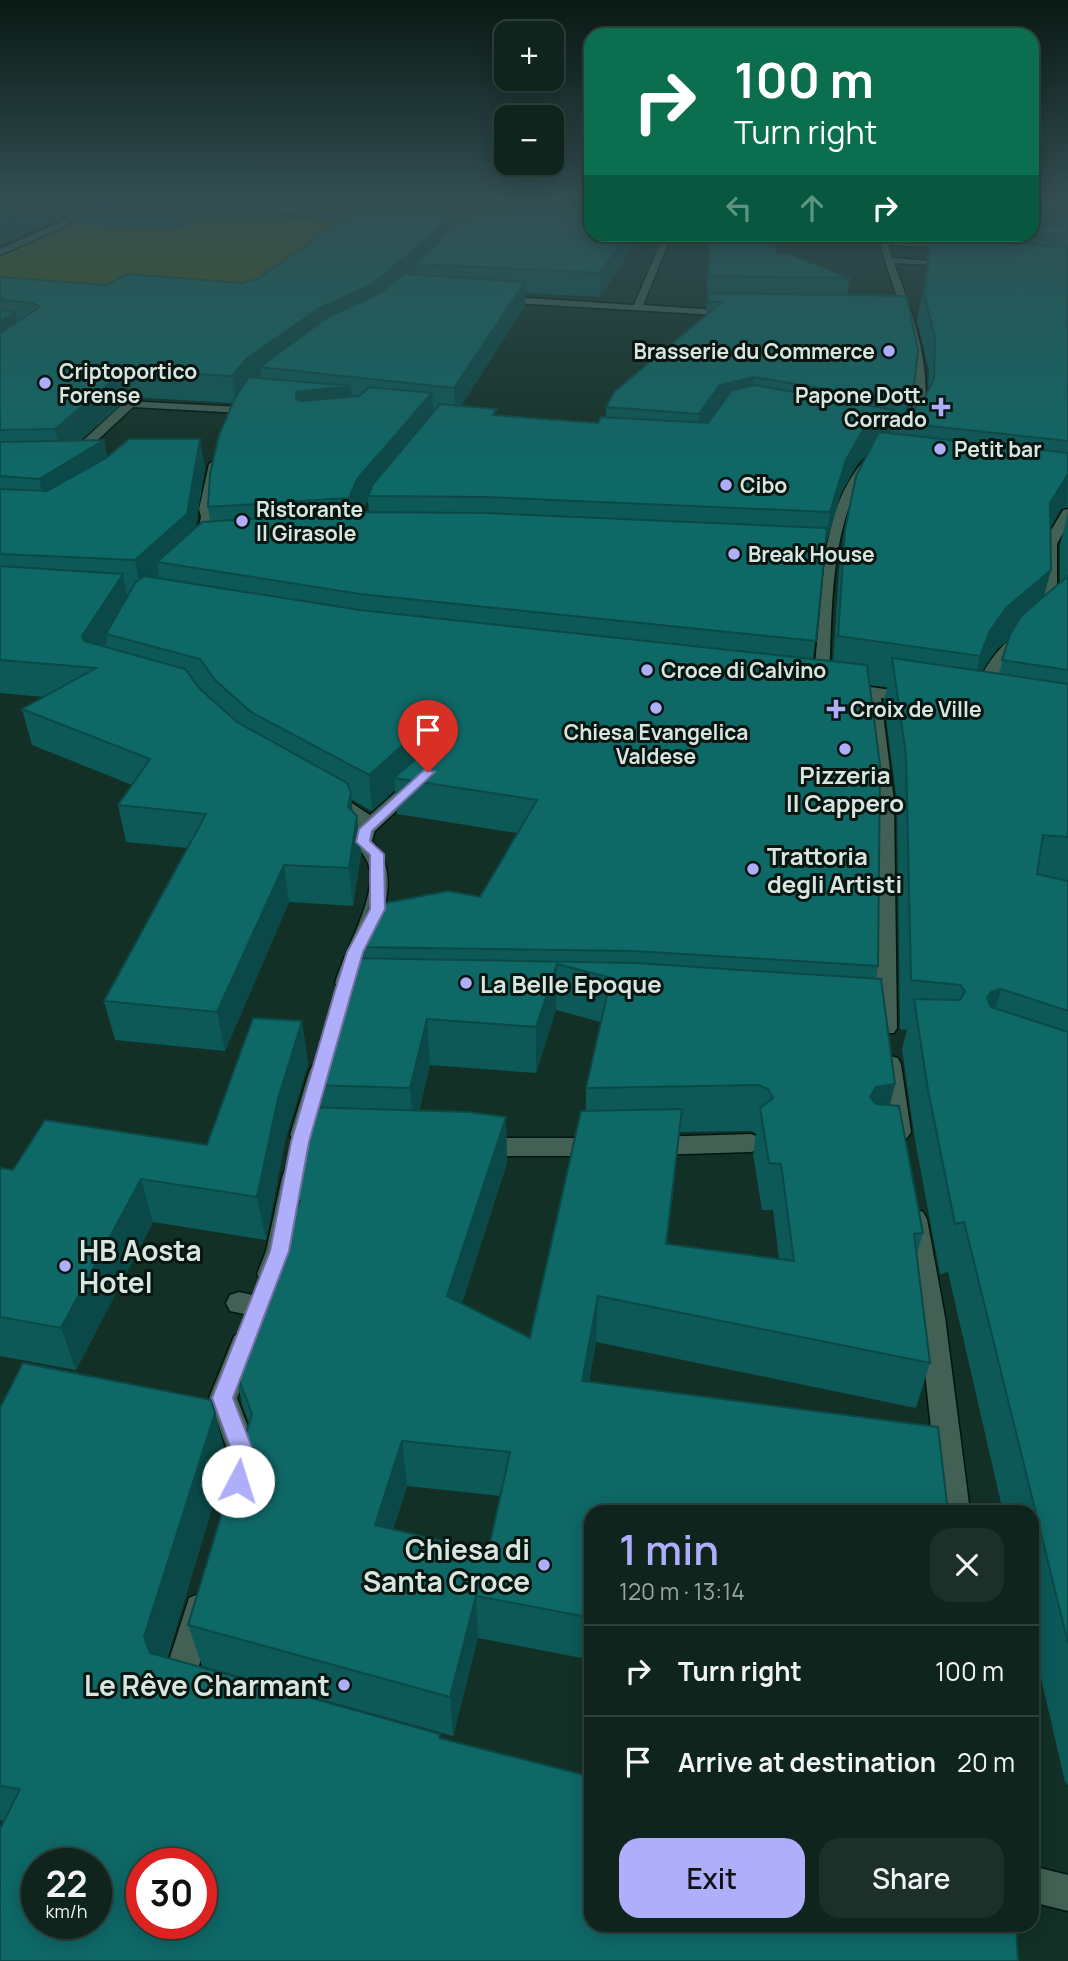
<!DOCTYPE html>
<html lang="en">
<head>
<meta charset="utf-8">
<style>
	:root { --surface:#0e241c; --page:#1c3029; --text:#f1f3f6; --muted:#9ba4a3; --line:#2e413b; --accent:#aeaefa }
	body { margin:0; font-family:Manrope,sans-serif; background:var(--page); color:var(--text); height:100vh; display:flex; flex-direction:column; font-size:26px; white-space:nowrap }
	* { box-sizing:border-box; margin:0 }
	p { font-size:23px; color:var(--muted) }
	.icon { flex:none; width:38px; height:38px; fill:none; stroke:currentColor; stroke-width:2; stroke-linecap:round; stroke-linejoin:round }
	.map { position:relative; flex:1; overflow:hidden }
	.panel { position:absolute; left:584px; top:1505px; width:455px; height:427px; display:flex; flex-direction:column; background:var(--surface); border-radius:21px; box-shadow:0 4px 18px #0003,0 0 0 2px var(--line) }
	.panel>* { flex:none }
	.banner { position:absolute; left:584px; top:28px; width:455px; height:214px; border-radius:21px; box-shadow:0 4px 18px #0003,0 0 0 2px var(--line); background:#0b6e4f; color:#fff; overflow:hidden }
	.tools { position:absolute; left:494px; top:21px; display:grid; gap:14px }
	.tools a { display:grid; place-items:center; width:70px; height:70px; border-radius:14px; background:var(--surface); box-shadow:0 4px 18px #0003,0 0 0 2px var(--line); font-size:35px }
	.speed { position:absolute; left:21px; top:1848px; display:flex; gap:14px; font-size:35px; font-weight:700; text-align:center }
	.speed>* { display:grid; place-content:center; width:91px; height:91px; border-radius:50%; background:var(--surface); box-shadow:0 4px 18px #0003,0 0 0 2px var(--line); line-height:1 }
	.speed small { font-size:18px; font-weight:400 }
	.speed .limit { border:10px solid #d22; background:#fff; color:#111 }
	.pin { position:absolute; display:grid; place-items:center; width:60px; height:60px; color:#fff; margin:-72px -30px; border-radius:50% 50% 50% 0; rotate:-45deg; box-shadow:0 0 7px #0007 }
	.pin .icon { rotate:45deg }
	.me { position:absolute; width:77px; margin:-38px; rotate:5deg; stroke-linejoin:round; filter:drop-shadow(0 0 5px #0008) }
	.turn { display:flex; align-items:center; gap:24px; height:147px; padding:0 35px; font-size:32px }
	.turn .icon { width:91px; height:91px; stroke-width:2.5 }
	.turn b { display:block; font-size:49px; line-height:60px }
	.lanes { display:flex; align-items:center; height:66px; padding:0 35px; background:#0003; justify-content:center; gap:35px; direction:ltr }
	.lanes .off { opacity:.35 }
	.round { display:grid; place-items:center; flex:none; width:74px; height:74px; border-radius:21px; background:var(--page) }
	.overview { display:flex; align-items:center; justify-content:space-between; height:119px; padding:0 35px }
	h1 { font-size:42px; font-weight:600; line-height:52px; color:var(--accent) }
	.primary-button { display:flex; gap:14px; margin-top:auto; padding:14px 35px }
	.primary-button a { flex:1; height:80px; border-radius:21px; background:var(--accent); color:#111; font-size:28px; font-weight:600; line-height:80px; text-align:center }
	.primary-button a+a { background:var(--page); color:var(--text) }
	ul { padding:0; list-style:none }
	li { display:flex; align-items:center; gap:21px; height:91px; padding:0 35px; border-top:2px solid var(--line) }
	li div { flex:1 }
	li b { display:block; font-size:26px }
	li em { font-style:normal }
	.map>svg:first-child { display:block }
	.green { fill:#485818 }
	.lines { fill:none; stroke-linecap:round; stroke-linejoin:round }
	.minor-casing { stroke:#00170f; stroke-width:3 }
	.minor { fill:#426054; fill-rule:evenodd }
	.wall { fill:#0c5958; fill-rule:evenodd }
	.shaded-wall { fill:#0a4947 }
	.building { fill:#0e6866; stroke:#0a4947; stroke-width:2; fill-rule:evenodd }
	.route { fill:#aeaefa; stroke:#7171a2; stroke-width:2 }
	.poi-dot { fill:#aeaefa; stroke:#091510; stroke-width:2.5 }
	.labels { text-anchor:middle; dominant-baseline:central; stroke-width:6; stroke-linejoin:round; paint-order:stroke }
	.far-poi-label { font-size:21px; font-weight:bold; fill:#d7e7e0; stroke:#091510; text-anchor:start }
	.poi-label { font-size:24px; font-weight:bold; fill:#d7e7e0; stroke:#091510; text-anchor:start }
	.near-poi-label { font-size:28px; font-weight:bold; fill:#d7e7e0; stroke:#091510; text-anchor:end }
</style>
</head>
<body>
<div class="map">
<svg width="1068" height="1961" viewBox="0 0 1068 1961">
	<rect width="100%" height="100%" fill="#133026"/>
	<!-- green -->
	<path class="green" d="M 105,202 L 153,228 L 176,229 L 196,216 L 224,208 L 278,211 L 273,217 L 373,220 L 376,286 L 0,302 L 0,257 L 15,245 Z"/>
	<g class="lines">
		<defs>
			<path id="minor" d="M 96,200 L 105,200 L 64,227 L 0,255 L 0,249 L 58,223 Z
				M 664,234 L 672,234 L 643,305 L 732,311 L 735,316 L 496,302 L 491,299 L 496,296 L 634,305 Z
				M 878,234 L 886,234 L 887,240 L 959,245 L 955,248 L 889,245 L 892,258 L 958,263 L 954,266 L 894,263 C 911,309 942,387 915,433 L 911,434 L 905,431 C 935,367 890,293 878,234 Z
				M 126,401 L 241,407 L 247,410 L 241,413 L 133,407 L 73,463 L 65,463 L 65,457 Z
				M 867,457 L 877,460 C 872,467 864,473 860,481 C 829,541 832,619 829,685 L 821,690 L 813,685 L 825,558 L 798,556 L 791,552 L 798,548 L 826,550 C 833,514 842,484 867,457 Z
				M 215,460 L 221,464 L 211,509 L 215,517 L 208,548 L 201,552 L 194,548 L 201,517 L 199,509 L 209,464 Z
				M 1068,509 L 1068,524 L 1057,544 L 1057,615 L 1004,662 L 987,700 L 975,700 L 973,697 C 984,659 1010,635 1043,613 L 1043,544 L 1063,510 Z
				M 843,683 L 912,693 L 920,698 L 912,703 L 881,698 L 894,801 L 897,1028 L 894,1033 L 878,1033 L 875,1028 L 876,801 L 864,696 L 837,691 L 837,685 Z
				M 416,778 L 422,779 L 425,783 L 422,787 L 375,831 L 372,841 C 410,885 369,936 357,983 L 353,988 L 339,988 L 335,983 C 344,952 378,895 369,866 C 366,856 359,850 354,842 C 362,808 337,816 320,796 L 329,791 L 335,792 L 370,815 L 410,779 Z
				M 890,1056 L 898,1058 L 901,1064 L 911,1132 L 907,1138 L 899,1141 L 891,1138 L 887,1132 L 879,1064 L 882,1058 Z
				M 320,1064 L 328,1066 L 331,1072 L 314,1135 L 310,1141 L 302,1144 L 294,1141 L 290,1135 L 309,1072 L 312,1066 Z
				M 751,1134 L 759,1137 L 763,1143 L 759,1149 L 751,1152 L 652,1155 L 644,1152 L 640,1146 L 644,1140 L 652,1137 Z
				M 481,1138 L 602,1138 L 610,1141 L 614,1147 L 610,1153 L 602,1156 L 481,1156 L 473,1153 L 469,1147 L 473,1141 Z
				M 294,1168 L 303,1170 L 306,1177 L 292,1251 L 279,1281 L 270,1285 L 261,1281 L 257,1274 L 266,1251 L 282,1177 L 285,1170 Z
				M 914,1209 L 923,1212 L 927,1219 L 945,1317 L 970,1512 L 940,1512 L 919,1317 L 901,1219 L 905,1212 Z
				M 239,1292 L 267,1298 L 271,1306 L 267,1314 L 258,1317 L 230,1311 L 226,1303 L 230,1295 Z
				M 244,1332 L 254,1336 L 258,1344 L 237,1398 L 260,1458 L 250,1484 L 240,1488 L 230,1484 L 225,1474 L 230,1458 L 209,1398 L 234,1336 Z
				M 200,1593 L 211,1598 L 216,1609 L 198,1669 L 206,1682 L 201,1694 L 189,1699 L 167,1691 L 163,1679 L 189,1598 Z
				M 1032,1866 L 1068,1875 L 1068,1911 L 1032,1902 Z"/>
		</defs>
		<!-- minor casing -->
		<use href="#minor" class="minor-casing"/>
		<!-- minor -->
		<use href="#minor" class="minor"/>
	</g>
	<!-- wall -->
	<path class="wall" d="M 0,200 L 592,200 L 592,234 L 642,234 L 600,297 L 525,293 L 525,306 L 461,406 L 497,415 L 598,423 L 606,417 L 606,407 L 706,315 L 709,234 L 769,234 L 768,247 L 776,253 L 850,278 L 847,295 L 913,393 L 910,410 L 922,402 L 928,391 L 929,371 L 917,320 L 923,289 L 924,289 L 929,239 L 911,238 L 903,234 L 1032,234 L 1032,200 L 1068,200 L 1068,507 L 1061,509 L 1051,526 L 1044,596 L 1060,583 L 1060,545 L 1068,512 L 1068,1785 L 1065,1782 L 1032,1639 L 1032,1512 L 1003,1512 L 948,1272 L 940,1274 L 915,1140 L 902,1049 L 907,1030 L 900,1029 L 897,801 L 884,702 L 887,687 L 870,685 L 878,966 L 876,979 L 890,1105 L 923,1233 L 917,1253 L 930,1363 L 916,1408 L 596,1342 L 589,1382 L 592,1512 L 592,1660 L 478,1638 L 453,1736 L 202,1666 L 188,1625 L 249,1423 L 243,1407 L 232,1361 L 291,1220 L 288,1199 L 314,1108 L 311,1085 L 356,958 L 355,947 L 480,897 L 517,833 L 397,814 L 395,790 L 372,811 L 351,799 L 352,811 L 361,853 L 353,906 L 289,902 L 225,1051 L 115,1040 L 104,1001 L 187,848 L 126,842 L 118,805 L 132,785 L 32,745 L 22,709 L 44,697 L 0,693 L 0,277 L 107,285 L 242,283 L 257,279 L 340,221 L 225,202 L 176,229 L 73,224 L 70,213 L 57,221 L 0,245 ZM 130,397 L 233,403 L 208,507 L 210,521 L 195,528 L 205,468 L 107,457 L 81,440 ZM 867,455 L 845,530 L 839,570 L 833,662 L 813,659 L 825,547 L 841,493 L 859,461 ZM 368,501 L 369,512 L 360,512 L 360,511 ZM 1008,640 L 999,674 L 982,671 L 996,650 ZM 556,1010 L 601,1022 L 586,1088 L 586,1111 L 530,1338 L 462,1303 L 507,1163 L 506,1117 L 419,1111 L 430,1065 L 536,1073 ZM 751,1131 L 756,1133 L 753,1154 L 762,1210 L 773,1210 L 779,1259 L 667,1244 L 679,1132 ZM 407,1486 L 501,1496 L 488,1552 L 393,1530 Z
		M 302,1021 L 308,1064 L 285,1141 L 266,1240 L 153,1222 L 76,1370 L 0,1356 L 0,1168 L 13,1170 L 207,1145 Z
		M 0,1408 L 227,1458 L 167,1658 L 440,1738 L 4,1821 L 0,1820 Z"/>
	<!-- shaded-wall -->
	<path class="shaded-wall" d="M 51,200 L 92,200 L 69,203 L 70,213 L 57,221 L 0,245 L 0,221 Z
		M 188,200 L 225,200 L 225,202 L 176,229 L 173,208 Z
		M 468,200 L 490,200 L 415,264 L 415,272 L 373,309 L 260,367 L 261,377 L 250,385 L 236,403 L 232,376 L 247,358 Z
		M 628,234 L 642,234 L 600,297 L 600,273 Z
		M 525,282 L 525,306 L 455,415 L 454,388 Z
		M 15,312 L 20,337 L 0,350 L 0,321 Z
		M 125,370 L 130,397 L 61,457 L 55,429 Z
		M 754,377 L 751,404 L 697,443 L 699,414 L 720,385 Z
		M 351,386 L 353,415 L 296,399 L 296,392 Z
		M 432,393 L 434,422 L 368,496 L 368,501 L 360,511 L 352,530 L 349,498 L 357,479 Z
		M 913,393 L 908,421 L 903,423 L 907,403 Z
		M 894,410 L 889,441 L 859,461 L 841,493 L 825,547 L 830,512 L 846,460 L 864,428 Z
		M 200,439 L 205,468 L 193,545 L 157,562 L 159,576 L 141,592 L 135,560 Z
		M 104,440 L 110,469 L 46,509 L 39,479 Z
		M 1068,474 L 1067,506 L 1061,509 L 1041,543 L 1050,503 Z
		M 1051,570 L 1040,612 L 996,650 L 980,674 L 970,700 L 980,656 L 990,631 L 1006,608 Z
		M 123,574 L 129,606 L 106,634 L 107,642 L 91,667 L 82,636 Z
		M 434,718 L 436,753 L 394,778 L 395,790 L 372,811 L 369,775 Z
		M 351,792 L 354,829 L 348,807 Z
		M 357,816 L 361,853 L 353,906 L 349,868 Z
		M 284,865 L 289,902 L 225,1051 L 217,1012 Z
		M 557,964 L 556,1010 L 536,1073 L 536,1027 Z
		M 1001,989 L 987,1039 L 987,998 L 991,992 Z
		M 427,1019 L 430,1065 L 414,1134 L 410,1088 Z
		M 302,1021 L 308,1064 L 285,1141 L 266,1240 L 257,1197 L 278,1099 Z
		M 895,1084 L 884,1130 L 870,1097 L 876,1087 Z
		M 682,1109 L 677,1156 L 662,1290 L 666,1244 Z
		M 506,1117 L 507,1163 L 450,1341 L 447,1296 Z
		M 141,1179 L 153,1222 L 76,1370 L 61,1328 Z
		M 598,1296 L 596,1342 L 581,1426 L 582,1381 Z
		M 215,1413 L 227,1458 L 160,1678 L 144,1637 Z
		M 402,1441 L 407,1486 L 381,1569 L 375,1525 Z
		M 476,1596 L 478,1638 L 453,1736 L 450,1697 Z"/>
	<!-- building -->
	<path class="building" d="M 9,200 L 51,200 L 0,221 L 0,204 Z
		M 73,200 L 188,200 L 173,208 L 69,203 Z
		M 340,200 L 468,200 L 418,246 L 371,285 L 320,308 L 247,358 L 232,376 L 125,370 L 55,429 L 0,430 L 0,333 L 40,307 L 33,303 L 0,300 L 0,277 L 107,285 L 127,274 L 242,283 L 257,279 L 364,204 Z
		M 483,200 L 592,200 L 592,234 L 628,234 L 600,273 L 415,264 Z
		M 1032,200 L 1068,200 L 1068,215 L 1032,214 Z
		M 1032,225 L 1068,226 L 1068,236 L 1032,234 Z
		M 710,234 L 769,234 L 767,247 L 776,247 L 776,253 L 788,254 L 850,278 L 709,276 Z
		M 930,239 L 1068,247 L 1068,441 L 893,422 L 922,402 L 934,379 L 935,338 L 923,289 L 926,289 Z
		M 404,274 L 525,282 L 454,388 L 260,367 L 328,317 L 380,293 Z
		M 708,293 L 907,296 L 918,351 L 913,393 L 907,403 L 754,377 L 720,385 L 699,414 L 606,407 L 615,391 L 722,302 L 708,302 Z
		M 0,310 L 15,312 L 0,321 Z
		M 249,377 L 351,386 L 296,392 L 296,399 L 302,401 L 359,396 L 370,387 L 432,393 L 357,479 L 349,498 L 208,507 L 210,474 L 219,435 L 235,398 Z
		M 755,385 L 894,410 L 864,428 L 846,460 L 830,512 L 485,497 L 368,496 L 373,484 L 440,404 L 497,409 L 493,415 L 598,423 L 601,417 L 708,423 L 732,390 Z
		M 879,432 L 1068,453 L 1068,474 L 1050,503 L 1051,570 L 1006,608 L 990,631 L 980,656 L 838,636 L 845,530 L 856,476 Z
		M 129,439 L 200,439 L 187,514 L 135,560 L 0,554 L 0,489 L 47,491 L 106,458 Z
		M 104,440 L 39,479 L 0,476 L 0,442 Z
		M 356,512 L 485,513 L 827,528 L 816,641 L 360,594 L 157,562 L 202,522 Z
		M 0,566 L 123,574 L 82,636 L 84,641 L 185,669 L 200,689 L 237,722 L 347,783 L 351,792 L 348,807 L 357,816 L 349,868 L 284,865 L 217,1012 L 104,1001 L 206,814 L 118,805 L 150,759 L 22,709 L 96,668 L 0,660 Z
		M 144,576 L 360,610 L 867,665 L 880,765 L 878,966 L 634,951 L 355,947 L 370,906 L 448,891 L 480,897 L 537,800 L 394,778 L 453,726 L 448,717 L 434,718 L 369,775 L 251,712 L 215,680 L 200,659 L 106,634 L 135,583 Z
		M 1068,576 L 1068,670 L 1002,660 L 1010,635 L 1021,616 Z
		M 892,658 L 1068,684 L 1068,837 L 1043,835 L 1037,874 L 1068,881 L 1068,1011 L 1001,989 L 991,992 L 987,998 L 991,1007 L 1068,1032 L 1068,1643 L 964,1222 L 955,1224 L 928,1090 L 914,999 L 960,1000 L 965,991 L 960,985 L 911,980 L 906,755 Z
		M 348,958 L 635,963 L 881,979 L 895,1084 L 876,1087 L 870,1097 L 876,1104 L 899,1106 L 923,1233 L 914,1234 L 930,1363 L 598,1296 L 582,1381 L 938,1427 L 948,1512 L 592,1512 L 592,1618 L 476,1596 L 450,1697 L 188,1625 L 252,1414 L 232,1361 L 300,1201 L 288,1199 L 305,1107 L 468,1112 L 506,1117 L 447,1296 L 530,1338 L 581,1111 L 682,1109 L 666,1244 L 794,1261 L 781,1164 L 769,1163 L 760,1108 L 773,1098 L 768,1089 L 758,1085 L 586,1088 L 611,978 L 557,964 L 536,1027 L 427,1019 L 410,1088 L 311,1085 ZM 402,1441 L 510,1452 L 488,1552 L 375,1525 Z
		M 253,1018 L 302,1021 L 278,1099 L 257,1197 L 141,1179 L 61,1328 L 0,1317 L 0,1168 L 13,1170 L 45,1120 L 207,1145 Z
		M 23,1363 L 211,1400 L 215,1413 L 144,1637 L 150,1653 L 440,1734 L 439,1738 L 592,1777 L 592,1925 L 1016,1925 L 1018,1961 L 0,1961 L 0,1829 L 20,1789 L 0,1786 L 0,1408 ZM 37,1864 L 96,1864 L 96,1923 L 37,1923 ZM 142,1864 L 201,1864 L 201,1923 L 142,1923 Z"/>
	<!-- sky -->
	<linearGradient id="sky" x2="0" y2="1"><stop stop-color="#0a1a15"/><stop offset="0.42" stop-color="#334e52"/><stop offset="1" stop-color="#334e52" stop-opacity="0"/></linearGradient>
	<rect width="1068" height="475" fill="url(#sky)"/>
	<!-- route -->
	<path class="route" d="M 424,770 L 435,772 L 372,831 L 370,841 L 384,854 L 385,909 L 363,952 L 351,994 L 309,1142 L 289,1251 L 233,1398 L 256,1458 L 246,1488 L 238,1491 L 230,1488 L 227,1481 L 234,1458 L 212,1398 L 270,1251 L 291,1142 L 334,994 L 347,952 L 370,909 L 370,855 L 356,842 L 359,829 Z"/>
	<!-- markers -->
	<g class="poi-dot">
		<circle cx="889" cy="351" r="7"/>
		<circle cx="45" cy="383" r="7"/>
		<path d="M937.5 396.5h7v7h7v7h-7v7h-7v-7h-7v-7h7z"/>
		<circle cx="940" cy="449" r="7"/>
		<circle cx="726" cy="485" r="7"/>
		<circle cx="242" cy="521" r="7"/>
		<circle cx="734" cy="554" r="7"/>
		<circle cx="647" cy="670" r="7"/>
		<circle cx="656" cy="708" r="7"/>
		<path d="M832.5 698.5h7v7h7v7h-7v7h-7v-7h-7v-7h7z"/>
		<circle cx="845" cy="749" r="7"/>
		<circle cx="753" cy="869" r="7"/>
		<circle cx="466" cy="983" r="7"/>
		<circle cx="65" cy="1266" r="7"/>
		<circle cx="544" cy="1565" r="7"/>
		<circle cx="344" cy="1685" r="7"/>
	</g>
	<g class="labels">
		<!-- far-poi labels -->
		<g class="far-poi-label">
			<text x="875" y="351" text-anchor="end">Brasserie du Commerce</text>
			<text x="59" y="371">Criptoportico<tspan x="59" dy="24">Forense</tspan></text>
			<text x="927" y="395" text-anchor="end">Papone Dott.<tspan x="927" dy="24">Corrado</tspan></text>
			<text x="954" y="449">Petit bar</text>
			<text x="740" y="485">Cibo</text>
			<text x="256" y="509">Ristorante<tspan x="256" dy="24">Il Girasole</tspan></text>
			<text x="748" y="554">Break House</text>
			<text x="661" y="670">Croce di Calvino</text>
			<text x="850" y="709">Croix de Ville</text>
			<text x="656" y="732" text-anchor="middle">Chiesa Evangelica<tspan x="656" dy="24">Valdese</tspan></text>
		</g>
		<!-- poi labels -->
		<g class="poi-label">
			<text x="845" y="774" text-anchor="middle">Pizzeria<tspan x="845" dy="28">Il Cappero</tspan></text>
			<text x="767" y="855">Trattoria<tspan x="767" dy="28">degli Artisti</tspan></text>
			<text x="480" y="983">La Belle Epoque</text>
		</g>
		<!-- near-poi labels -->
		<g class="near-poi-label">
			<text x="79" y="1250" text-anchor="start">HB Aosta<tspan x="79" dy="32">Hotel</tspan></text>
			<text x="530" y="1549">Chiesa di<tspan x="530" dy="32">Santa Croce</tspan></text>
			<text x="330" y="1685">Le Rêve Charmant</text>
		</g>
	</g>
</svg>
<div class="tools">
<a>+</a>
<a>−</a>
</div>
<div class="speed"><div>22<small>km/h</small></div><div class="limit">30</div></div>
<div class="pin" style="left:428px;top:772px;background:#d93025"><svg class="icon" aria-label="arrive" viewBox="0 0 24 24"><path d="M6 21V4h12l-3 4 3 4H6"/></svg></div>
<svg class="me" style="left:238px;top:1481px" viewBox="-20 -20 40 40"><circle r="19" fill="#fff"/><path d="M0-13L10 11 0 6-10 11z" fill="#aeaefa"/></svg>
<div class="banner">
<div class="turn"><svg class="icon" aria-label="right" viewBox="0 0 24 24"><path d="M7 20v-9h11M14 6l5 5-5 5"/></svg><div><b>100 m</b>Turn right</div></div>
<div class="lanes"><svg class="icon off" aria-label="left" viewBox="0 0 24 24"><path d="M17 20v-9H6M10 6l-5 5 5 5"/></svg><svg class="icon off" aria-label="ahead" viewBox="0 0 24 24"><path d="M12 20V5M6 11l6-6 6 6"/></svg><svg class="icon" aria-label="right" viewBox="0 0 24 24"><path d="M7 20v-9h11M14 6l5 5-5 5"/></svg></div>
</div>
<section class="panel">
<div class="overview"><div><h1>1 min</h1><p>120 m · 13:14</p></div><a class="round"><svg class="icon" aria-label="close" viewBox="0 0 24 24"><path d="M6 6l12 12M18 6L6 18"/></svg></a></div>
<ul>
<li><svg class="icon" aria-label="right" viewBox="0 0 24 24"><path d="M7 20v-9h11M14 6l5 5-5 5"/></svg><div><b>Turn right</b></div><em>100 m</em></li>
<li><svg class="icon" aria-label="arrive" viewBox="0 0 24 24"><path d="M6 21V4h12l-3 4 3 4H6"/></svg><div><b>Arrive at destination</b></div><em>20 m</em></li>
</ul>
<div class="primary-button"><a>Exit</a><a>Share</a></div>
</section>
</div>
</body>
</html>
